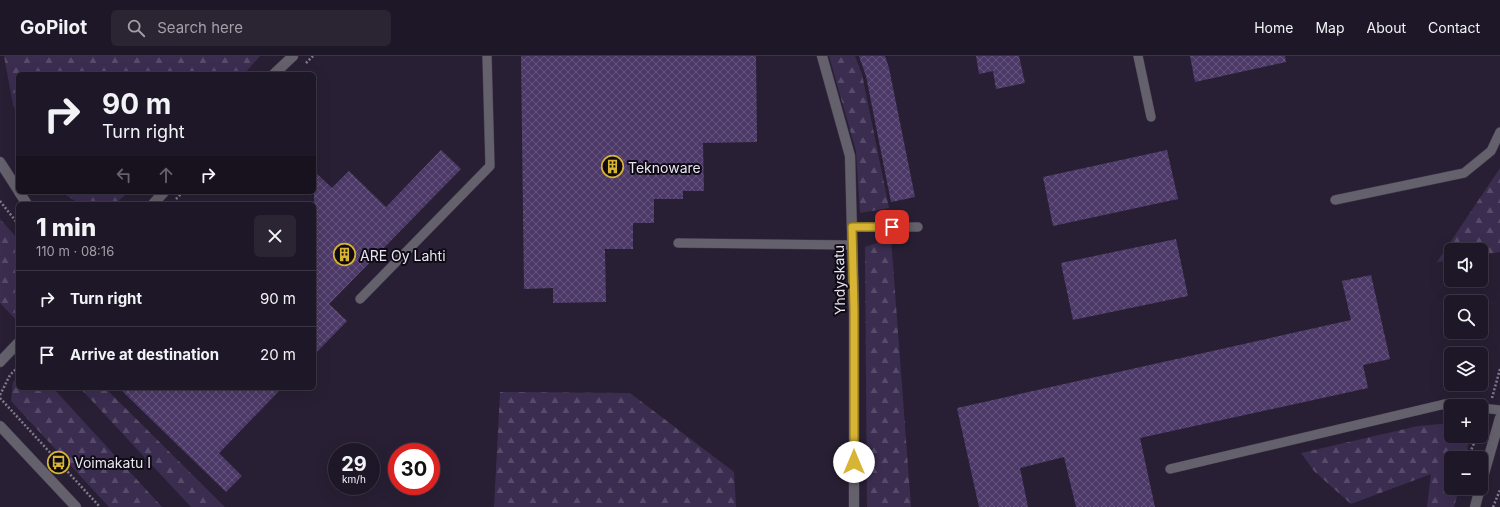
<!DOCTYPE html>
<html lang="en">
<head>
<meta charset="utf-8">
<style>
	:root { --surface:#1e1727; --page:#2b2433; --text:#f1f3f6; --muted:#a19fa7; --line:#3c3644 }
	body { margin:0; font-family:Inter,sans-serif; background:var(--page); color:var(--text); height:100vh; display:flex; flex-direction:column; font-size:15px; white-space:nowrap }
	* { box-sizing:border-box; margin:0 }
	p { font-size:13px; color:var(--muted) }
	.icon { flex:none; width:22px; height:22px; fill:none; stroke:currentColor; stroke-width:2; stroke-linecap:round; stroke-linejoin:round }
	.map { position:relative; flex:1; overflow:hidden }
	.side { position:absolute; left:16px; top:146px; width:300px; height:188px; display:flex; flex-direction:column; background:var(--surface); border-radius:6px; box-shadow:0 4px 16px #0002,0 0 0 1px var(--line) }
	.side>* { flex:none }
	.hud { position:absolute; left:16px; top:16px; width:300px; height:122px; border-radius:6px; box-shadow:0 4px 16px #0002,0 0 0 1px var(--line); background:#1e1727; color:var(--text); overflow:hidden }
	.buttons { position:absolute; left:1444px; top:187px; display:grid; gap:8px }
	.buttons a { display:grid; place-items:center; width:44px; height:44px; border-radius:6px; background:var(--surface); box-shadow:0 4px 16px #0002,0 0 0 1px var(--line); font-size:20px }
	.speed { position:absolute; left:328px; top:387px; display:flex; gap:8px; font-size:20px; font-weight:700; text-align:center }
	.speed>* { display:grid; place-content:center; width:52px; height:52px; border-radius:50%; background:var(--surface); box-shadow:0 4px 16px #0002,0 0 0 1px var(--line); line-height:1 }
	.speed small { font-size:10px; font-weight:400 }
	.speed .limit { border:6px solid #d22; background:#fff; color:#111 }
	.pin { position:absolute; display:grid; place-items:center; width:34px; height:34px; color:#fff; margin:-17px; border-radius:8px; box-shadow:0 2px 6px #0006 }
	.me { position:absolute; width:44px; margin:-22px; rotate:0deg; stroke-linejoin:round; filter:drop-shadow(0 0 3px #0008) }
	.turn { display:flex; align-items:center; gap:14px; height:84px; padding:0 20px; font-size:18px }
	.turn .icon { width:52px; height:52px; stroke-width:2.5 }
	.turn b { display:block; font-size:28px; line-height:34px }
	.lanes { display:flex; align-items:center; height:38px; padding:0 20px; background:#0003; justify-content:center; gap:20px; direction:ltr }
	.lanes .off { opacity:.35 }
	.round { display:grid; place-items:center; flex:none; width:42px; height:42px; border-radius:6px; background:var(--page) }
	.headline { display:flex; align-items:center; justify-content:space-between; height:68px; padding:0 20px }
	h1 { font-size:24px; font-weight:800; line-height:30px }
	ul { padding:0; list-style:none }
	li { display:flex; align-items:center; gap:12px; height:56px; padding:0 20px; border-top:1px solid var(--line) }
	li div { flex:1 }
	li b { display:block; font-size:15px }
	li em { font-style:normal }
	header { display:flex; align-items:center; gap:24px; box-sizing:border-box; height:56px; padding:0 20px; background:var(--surface); border-bottom:1px solid var(--line) }
	header strong { font-size:19px }
	nav { display:flex; gap:22px; margin-inline-start:auto; font-size:14px }
	.search { width:280px; height:36px; background:var(--page); display:flex; align-items:center; gap:10px; box-sizing:border-box; padding:0 14px; border-radius:6px; color:var(--muted); font-size:15px }
	.map>svg:first-child { display:block }
	.forest { fill:url(#forest-firs) }
	.building { fill:url(#building-cross-hatch) }
	.lines { fill:none; stroke-linecap:round; stroke-linejoin:round }
	.service-casing { stroke:#433b4f; stroke-width:10 }
	.minor-casing { stroke:#433b4f; stroke-width:11 }
	.tertiary-casing { stroke:#433b4f; stroke-width:11 }
	.path { stroke:#827b8d; stroke-width:2.5; stroke-dasharray:2 2; stroke-linecap:butt }
	.service { stroke:#65616c; stroke-width:9 }
	.minor { stroke:#65616c; stroke-width:10 }
	.tertiary { stroke:#65616c; stroke-width:10 }
	.route-casing { stroke:#8c7522; stroke-width:10 }
	.route { stroke:#d8b434; stroke-width:7 }
	.labels { text-anchor:middle; dominant-baseline:central; stroke-width:4; stroke-linejoin:round; paint-order:stroke }
	.poi-label { font-size:14px; fill:#e9e4f2; stroke:#0f0b15; text-anchor:start }
	.street-label { font-size:14px; fill:#e9e4f2; stroke:#0f0b15 }
</style>
</head>
<body>
<header>
<strong>GoPilot</strong>
<div class="search"><svg class="icon" aria-label="search" viewBox="0 0 24 24"><circle cx="10" cy="10" r="6"/><path d="M15 15l6 6"/></svg>Search here</div>
<nav><a>Home</a><a>Map</a><a>About</a><a>Contact</a></nav>
</header>
<div class="map">
<svg width="1500" height="451" viewBox="0 0 1500 451">
	<defs>
		<pattern id="forest-firs" width="22" height="20" patternUnits="userSpaceOnUse"><rect width="22" height="20" fill="#3b2d50"/><path d="M5 1l3.5 6h-7zM16 11l3.5 6h-7z" fill="#574b6a"/></pattern>
		<pattern id="building-cross-hatch" width="8" height="8" patternUnits="userSpaceOnUse"><rect width="8" height="8" fill="#4c3967"/><path d="M0 0l8 8M0 8l8-8" fill="none" stroke="#66567d"/></pattern>
	</defs>
	<rect width="100%" height="100%" fill="#281f34"/>
	<!-- forest -->
	<path class="forest" d="M 4,0 L 260,0 L 244,18 L 18,18 L 18,60 L 13,49 Z
		M 829,0 L 855,0 L 862,18 L 889,152 L 860,157 L 856,95 Z
		M 1500,112 L 1500,196 L 1481,199 L 1481,194 L 1451,194 L 1451,204 L 1437,206 Z
		M 61,136 L 129,136 L 116,147 L 80,148 Z
		M 0,163 L 18,183 L 18,266 L 0,247 Z
		M 891,182 L 911,451 L 867,451 L 865,191 Z
		M 18,321 L 18,332 L 53,332 L 162,451 L 109,451 L 11,345 L 13,326 Z
		M 80,332 L 105,332 L 225,451 L 191,451 Z
		M 500,336 L 630,337 L 734,416 L 736,451 L 494,451 Z
		M 1451,367 L 1451,380 L 1470,380 L 1465,402 L 1451,402 L 1451,432 L 1459,432 L 1454,451 L 1427,451 L 1431,418 L 1351,448 L 1314,415 L 1301,397 L 1418,370 Z"/>
	<!-- building -->
	<path class="building" d="M 521,0 L 756,0 L 757,86 L 703,87 L 704,135 L 683,135 L 683,143 L 654,143 L 654,167 L 633,167 L 633,193 L 605,193 L 606,246 L 553,247 L 553,232 L 524,233 Z
		M 859,0 L 885,0 L 889,12 L 915,141 L 891,146 L 866,20 Z
		M 976,0 L 1019,0 L 1025,27 L 996,33 L 993,15 L 979,18 Z
		M 1190,0 L 1285,0 L 1286,6 L 1195,26 Z
		M 441,94 L 461,113 L 329,248 L 347,265 L 314,299 L 314,115 L 332,132 L 349,115 L 386,151 Z
		M 1167,94 L 1178,143 L 1053,170 L 1043,121 Z
		M 1176,183 L 1188,240 L 1073,264 L 1061,207 Z
		M 1371,219 L 1390,303 L 1363,309 L 1368,332 L 1140,382 L 1155,451 L 1076,451 L 1064,401 L 1020,412 L 1028,451 L 979,451 L 957,352 L 1351,264 L 1342,225 Z
		M 119,332 L 282,332 L 219,397 L 242,420 L 226,436 Z"/>
	<g class="lines">
		<defs>
			<path id="service" d="M 1138,0 L 1151,61
				M 1335,144 L 1464,117 L 1491,95 L 1500,76
				M 852,171 L 918,171
				M 678,187 L 852,189
				M 360,243 L 490,110 L 487,0
				M 1481,352 L 1500,354
				M 1170,413 L 1445,348 L 1462,350"/>
			<path id="minor" d="M 822,0 L 850,100 L 854,254 L 854,451
				M 274,18 L 293,0
				M 0,106 L 18,134
				M 19,136 L 27,148
				M 153,148 L 164,136
				M 0,306 L 18,287
				M 0,370 L 76,451"/>
			<path id="tertiary" d="M 1481,428 L 1500,362
				M 1475,451 L 1480,432"/>
		</defs>
		<!-- service casing -->
		<use href="#service" class="service-casing"/>
		<!-- minor casing -->
		<use href="#minor" class="minor-casing"/>
		<!-- tertiary casing -->
		<use href="#tertiary" class="tertiary-casing"/>
		<!-- path -->
		<path class="path" d="M 306,7 L 313,0
			M 176,143 L 183,136
			M 0,145 L 18,168
			M 0,339 L 10,319 L 18,311
			M 0,342 L 100,451
			M 1492,342 L 1500,313
			M 1481,371 L 1484,365
			M 1470,397 L 1477,380
			M 1493,451 L 1500,434"/>
		<!-- service -->
		<use href="#service" class="service"/>
		<!-- minor -->
		<use href="#minor" class="minor"/>
		<!-- tertiary -->
		<use href="#tertiary" class="tertiary"/>
	</g>
	<g class="lines">
		<defs>
			<path id="route" d="M 854,406 L 854,254 L 852,171 L 892,171"/>
		</defs>
		<!-- route casing -->
		<use href="#route" class="route-casing"/>
		<!-- route -->
		<use href="#route" class="route"/>
	</g>
	<!-- icons -->
	<defs>
		<symbol id="building-ring" viewBox="-11 -11 22 22"><circle r="9.5" fill="#0f0b15" stroke="#d8b434" stroke-width="1.5"/><path d="M-4-6H4V6H1V3H-1V6H-4ZM-2.5-4.3h1.7v1.8h-1.7ZM.8-4.3h1.7v1.8H.8ZM-2.5-1h1.7V.8h-1.7ZM.8-1h1.7V.8H.8Z" fill="#d8b434"/></symbol>
		<symbol id="bus-ring" viewBox="-11 -11 22 22"><circle r="9.5" fill="#0f0b15" stroke="#d8b434" stroke-width="1.5"/><path d="M-5-6H5V4H4V6H2V4H-2V6H-4V4H-5ZM-3.5-4V0h7V-4ZM-3.5 1.2v1.5H-2V1.2ZM2 1.2v1.5H3.5V1.2Z" fill="#d8b434"/></symbol>
	</defs>
	<g fill-rule="evenodd">
		<use href="#building-ring" x="600" y="98" width="25" height="25"/>
		<use href="#building-ring" x="332" y="186" width="25" height="25"/>
		<use href="#bus-ring" x="46" y="394" width="25" height="25"/>
	</g>
	<g class="labels">
		<!-- poi labels -->
		<g class="poi-label">
			<text x="628" y="111">Teknoware</text>
			<text x="360" y="199">ARE Oy Lahti</text>
			<text x="74" y="406">Voimakatu I</text>
		</g>
		<!-- street labels -->
		<g class="street-label">
			<text transform="translate(839 224) rotate(-91)">Yhdyskatu</text>
		</g>
	</g>
</svg>
<div class="buttons">
<a><svg class="icon" aria-label="sound" viewBox="0 0 24 24"><path d="M4 9h4l5-4v14l-5-4H4zM17 9q2 3 0 6"/></svg></a>
<a><svg class="icon" aria-label="search" viewBox="0 0 24 24"><circle cx="10" cy="10" r="6"/><path d="M15 15l6 6"/></svg></a>
<a><svg class="icon" aria-label="layers" viewBox="0 0 24 24"><path d="M12 4l9 5-9 5-9-5zM3 14l9 5 9-5"/></svg></a>
<a>+</a>
<a>−</a>
</div>
<div class="speed"><div>29<small>km/h</small></div><div class="limit">30</div></div>
<div class="pin" style="left:892px;top:171px;background:#d93025"><svg class="icon" aria-label="arrive" viewBox="0 0 24 24"><path d="M6 21V4h12l-3 4 3 4H6"/></svg></div>
<svg class="me" style="left:854px;top:406px" viewBox="-20 -20 40 40"><circle r="19" fill="#fff"/><path d="M0-13L10 11 0 6-10 11z" fill="#d8b434"/></svg>
<div class="hud">
<div class="turn"><svg class="icon" aria-label="right" viewBox="0 0 24 24"><path d="M7 20v-9h11M14 6l5 5-5 5"/></svg><div><b>90 m</b>Turn right</div></div>
<div class="lanes"><svg class="icon off" aria-label="left" viewBox="0 0 24 24"><path d="M17 20v-9H6M10 6l-5 5 5 5"/></svg><svg class="icon off" aria-label="ahead" viewBox="0 0 24 24"><path d="M12 20V5M6 11l6-6 6 6"/></svg><svg class="icon" aria-label="right" viewBox="0 0 24 24"><path d="M7 20v-9h11M14 6l5 5-5 5"/></svg></div>
</div>
<section class="side">
<div class="headline"><div><h1>1 min</h1><p>110 m · 08:16</p></div><a class="round"><svg class="icon" aria-label="close" viewBox="0 0 24 24"><path d="M6 6l12 12M18 6L6 18"/></svg></a></div>
<ul>
<li><svg class="icon" aria-label="right" viewBox="0 0 24 24"><path d="M7 20v-9h11M14 6l5 5-5 5"/></svg><div><b>Turn right</b></div><em>90 m</em></li>
<li><svg class="icon" aria-label="arrive" viewBox="0 0 24 24"><path d="M6 21V4h12l-3 4 3 4H6"/></svg><div><b>Arrive at destination</b></div><em>20 m</em></li>
</ul>
</section>
</div>
</body>
</html>
